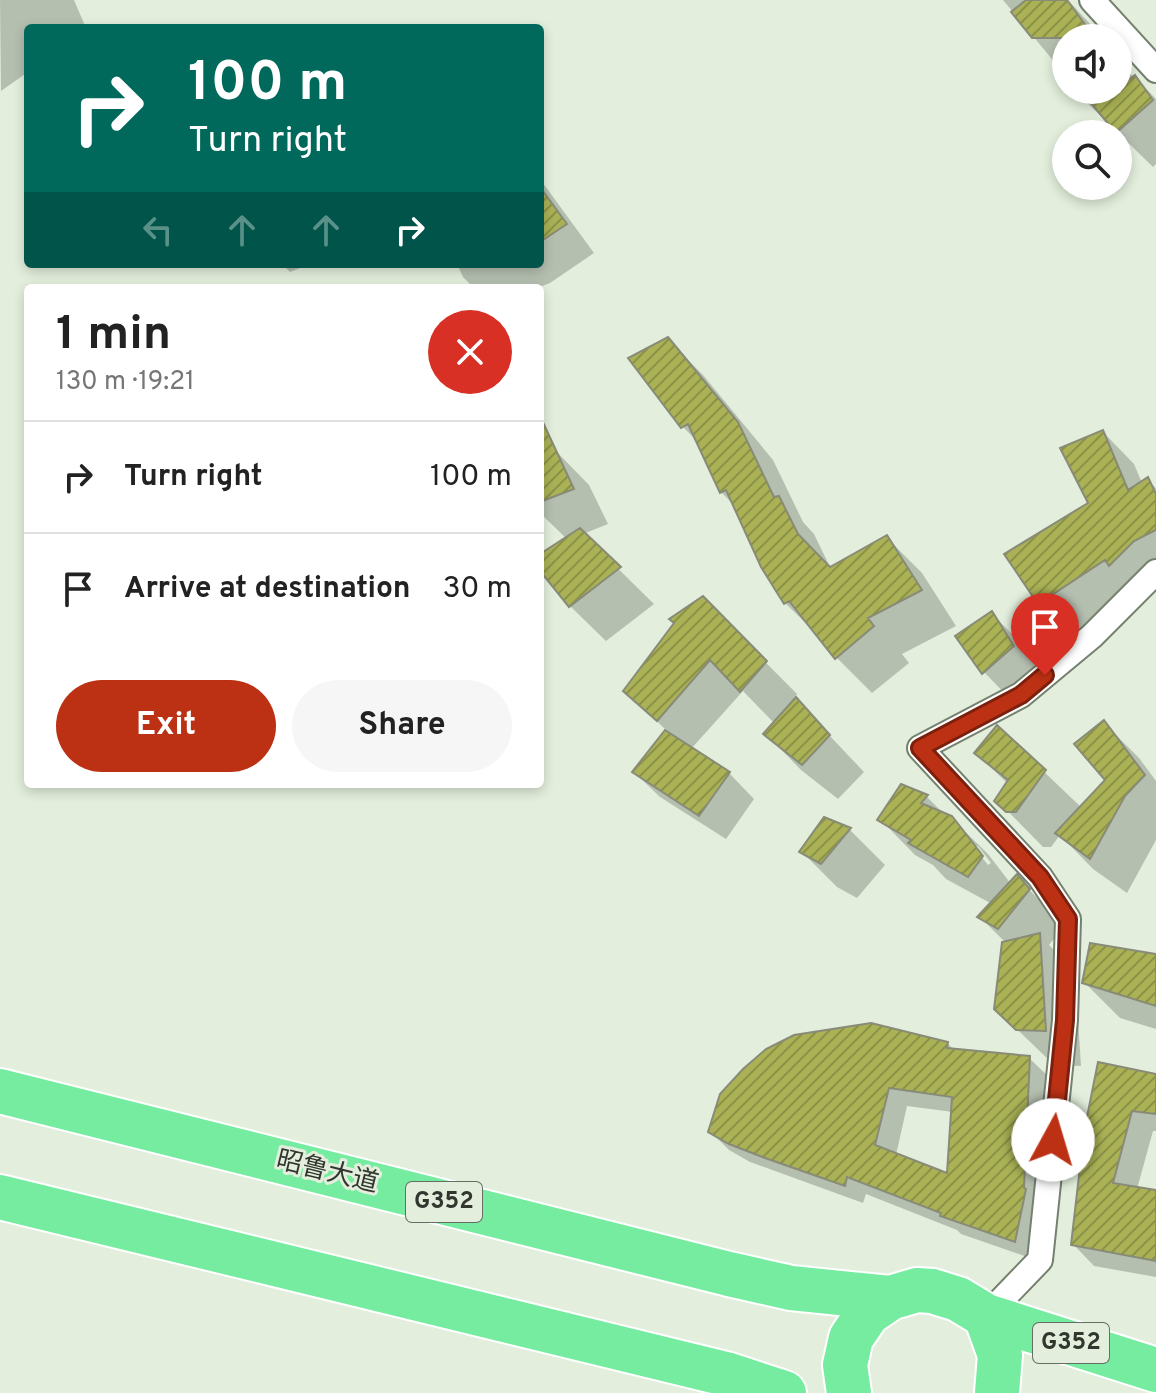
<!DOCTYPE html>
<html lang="en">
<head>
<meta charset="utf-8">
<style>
	:root { --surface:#fff; --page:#f6f6f6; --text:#222; --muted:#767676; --line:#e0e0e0; --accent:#bc3114 }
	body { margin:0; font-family:Overpass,"Noto Sans SC",sans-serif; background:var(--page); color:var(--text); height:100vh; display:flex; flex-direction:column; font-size:30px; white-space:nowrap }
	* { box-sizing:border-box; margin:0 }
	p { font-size:26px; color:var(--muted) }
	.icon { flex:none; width:44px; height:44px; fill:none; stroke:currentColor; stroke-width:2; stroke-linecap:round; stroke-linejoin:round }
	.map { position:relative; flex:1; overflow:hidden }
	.panel { position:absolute; left:24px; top:284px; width:520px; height:504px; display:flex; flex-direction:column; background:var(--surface); border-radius:8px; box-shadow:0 4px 12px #0003 }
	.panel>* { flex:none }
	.banner { position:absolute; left:24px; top:24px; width:520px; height:244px; border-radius:8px; box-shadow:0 4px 12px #0003; background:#00695c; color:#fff; overflow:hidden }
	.controls { position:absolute; left:1052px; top:24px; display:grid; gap:16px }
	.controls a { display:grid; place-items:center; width:80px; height:80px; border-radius:50%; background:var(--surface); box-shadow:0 4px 12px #0003; font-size:40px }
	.pin { position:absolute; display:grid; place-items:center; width:68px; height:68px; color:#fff; margin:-82px -34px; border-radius:50% 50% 50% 0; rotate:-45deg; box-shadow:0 0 8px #0007 }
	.pin .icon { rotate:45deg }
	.me { position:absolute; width:88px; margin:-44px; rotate:6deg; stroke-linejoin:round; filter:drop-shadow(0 0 6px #0008) }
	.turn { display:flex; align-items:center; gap:28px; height:168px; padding:0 32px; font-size:36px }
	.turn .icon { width:104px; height:104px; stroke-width:2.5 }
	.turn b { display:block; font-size:56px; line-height:68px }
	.lanes { display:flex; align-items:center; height:76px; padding:0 32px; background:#0003; justify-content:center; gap:40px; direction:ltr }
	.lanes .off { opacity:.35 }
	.round { display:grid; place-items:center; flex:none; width:84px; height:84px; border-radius:42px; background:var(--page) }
	.summary { display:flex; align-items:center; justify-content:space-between; height:136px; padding:0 32px }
	h1 { font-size:48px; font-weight:700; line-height:60px }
	.button { display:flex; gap:16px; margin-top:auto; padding:16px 32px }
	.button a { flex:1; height:92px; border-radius:48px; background:var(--accent); color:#fff; font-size:32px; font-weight:700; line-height:92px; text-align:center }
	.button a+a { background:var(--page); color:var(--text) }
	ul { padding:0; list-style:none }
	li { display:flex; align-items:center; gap:24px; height:112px; padding:0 32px; border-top:2px solid var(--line) }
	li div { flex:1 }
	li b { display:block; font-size:30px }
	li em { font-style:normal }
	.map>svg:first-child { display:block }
	.shadow { fill:#0003; fill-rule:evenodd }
	.building { fill:url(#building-hatch); stroke:#888b77; stroke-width:2; fill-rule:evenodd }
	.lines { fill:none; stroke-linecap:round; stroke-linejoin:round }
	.street-casing { stroke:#75806f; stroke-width:28 }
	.highway-casing { stroke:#fff; stroke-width:48 }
	.street { stroke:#fff; stroke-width:24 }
	.highway { stroke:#76eca0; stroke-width:44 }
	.route-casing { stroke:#7a200d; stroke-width:20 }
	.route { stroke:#bc3114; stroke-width:14 }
	.labels { text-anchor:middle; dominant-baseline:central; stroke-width:6; stroke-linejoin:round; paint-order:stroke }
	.shield { fill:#e3efdc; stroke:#666e63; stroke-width:2 }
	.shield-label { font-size:24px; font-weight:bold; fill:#31362f }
	.street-label { font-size:26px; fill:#31362f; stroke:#e3efdc }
</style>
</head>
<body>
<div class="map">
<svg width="1156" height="1393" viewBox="0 0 1156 1393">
	<defs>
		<pattern id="building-hatch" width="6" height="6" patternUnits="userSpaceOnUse" patternTransform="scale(2)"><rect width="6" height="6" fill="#aab255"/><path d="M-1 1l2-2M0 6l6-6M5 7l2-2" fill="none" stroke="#8b9247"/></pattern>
	</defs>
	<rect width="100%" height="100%" fill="#e3efdc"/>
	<!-- shadow -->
	<path class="shadow" d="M 0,0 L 74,0 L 86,28 L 28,28 L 28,72 L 1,91 Z
		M 1003,0 L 1068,0 L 1103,38 L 1066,38 L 1066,81 L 1053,66 L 1056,64 Z
		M 1118,59 L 1134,78 L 1135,77 L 1156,99 L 1156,164 L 1153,167 L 1074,90 L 1118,90 Z
		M 540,179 L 594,253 L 550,283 L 537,288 L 474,288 L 463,277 L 457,264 L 540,264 Z
		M 282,264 L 310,264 L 290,272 Z
		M 668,340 L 703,375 L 773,460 L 803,522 L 814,534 L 831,569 L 886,537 L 922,573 L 956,626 L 902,654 L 909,663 L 872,693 L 837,658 L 821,638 L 785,603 L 735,506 L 721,492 L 699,443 L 682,426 Z
		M 1103,432 L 1134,464 L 1142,483 L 1147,480 L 1156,488 L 1156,583 L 1137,591 L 1071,634 L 1040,603 L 1091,503 Z
		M 554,449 L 589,485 L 608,524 L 583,534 L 654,604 L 606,641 L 570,606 L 540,568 L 540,557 L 567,539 L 540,513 L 540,454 Z
		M 703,599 L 797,694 L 794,698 L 864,772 L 838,799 L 801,770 L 766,734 L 775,724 L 743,691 L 691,749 L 729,773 L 754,799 L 726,839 L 660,797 L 634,772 L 667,731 L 626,691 Z
		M 992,614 L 1027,649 L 1049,683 L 1019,708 L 984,672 L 958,637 Z
		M 1104,723 L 1139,758 L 1156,781 L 1156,840 L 1127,893 L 1093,869 L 1060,835 L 1051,847 L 1043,847 L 997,800 L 1008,784 L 976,753 L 998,728 L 1082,808 L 1108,781 Z
		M 902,786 L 927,797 L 945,815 L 951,818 L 988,854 L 1011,884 L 1017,877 L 1064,926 L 1049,945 L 1075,971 L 1081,1066 L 1054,1065 L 996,1009 L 1004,941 L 980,917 L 992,904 L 946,879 L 933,865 L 915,855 L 880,819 ZM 973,846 L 978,846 L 991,863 L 988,865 Z
		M 850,830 L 885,865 L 857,898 L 837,887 L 802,852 Z
		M 1156,956 L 1156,1029 L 1120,1018 L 1084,982 Z
		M 947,1043 L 955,1051 L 1029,1058 L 1048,1076 L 1033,1259 L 961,1234 L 957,1230 L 866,1194 L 863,1203 L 750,1162 L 729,1150 L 710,1131 ZM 907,1106 L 953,1112 L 949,1176 L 896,1155 Z
		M 1156,1076 L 1156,1131 L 1153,1131 L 1137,1189 L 1156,1192 L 1156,1277 L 1094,1266 L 1073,1244 L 1083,1161 L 1078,1156 Z"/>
	<!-- building -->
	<path class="building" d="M 1026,0 L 1067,0 L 1095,38 L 1032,38 L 1011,12 Z
		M 1135,75 L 1153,100 L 1116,133 L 1080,90 L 1118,90 L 1118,88 Z
		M 540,187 L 567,224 L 540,242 Z
		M 668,337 L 738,422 L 774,497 L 779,496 L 798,534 L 830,567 L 887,535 L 922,590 L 868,618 L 874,626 L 835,659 L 789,601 L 784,604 L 761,567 L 726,490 L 720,493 L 688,424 L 681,428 L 628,358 Z
		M 540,416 L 574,489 L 540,502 Z
		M 1103,430 L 1128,490 L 1148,477 L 1156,494 L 1156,530 L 1134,541 L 1109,566 L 1105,560 L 1038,604 L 1004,554 L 1088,503 L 1060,448 Z
		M 580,528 L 621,567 L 569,607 L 540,571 L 540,554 Z
		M 703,596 L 767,661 L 740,692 L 710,660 L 657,721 L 623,691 L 674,623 L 669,619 Z
		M 992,611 L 1014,646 L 982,674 L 955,636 Z
		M 796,697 L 830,735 L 802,765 L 763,734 Z
		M 1104,720 L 1145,775 L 1125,796 L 1090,859 L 1055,833 L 1105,780 L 1074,744 Z
		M 997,725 L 1046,770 L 1016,812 L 1006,812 L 994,801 L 1008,780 L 974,753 Z
		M 665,730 L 730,772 L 699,816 L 632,772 Z
		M 901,784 L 928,795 L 921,803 L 952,816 L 983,856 L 968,877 L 908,843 L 911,840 L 877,820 Z
		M 824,817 L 851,828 L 821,864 L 799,852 Z
		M 1017,874 L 1030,889 L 998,929 L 977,917 Z
		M 1040,933 L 1046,1031 L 1016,1030 L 994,1009 L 1002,942 Z
		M 1090,943 L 1156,954 L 1156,1006 L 1082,983 Z
		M 871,1023 L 948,1042 L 947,1048 L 1030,1056 L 1024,1188 L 1026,1189 L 1015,1242 L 940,1216 L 941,1213 L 847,1177 L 845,1186 L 765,1158 L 729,1144 L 708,1132 L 720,1094 L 743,1069 L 766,1049 L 794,1035 ZM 889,1088 L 952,1097 L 947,1173 L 875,1145 Z
		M 1098,1062 L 1156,1074 L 1156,1114 L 1132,1111 L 1113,1183 L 1156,1190 L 1156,1261 L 1071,1245 L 1081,1158 L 1076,1157 L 1084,1116 L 1087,1117 Z"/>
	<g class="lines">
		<defs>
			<path id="street" d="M 1092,0 L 1156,70
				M 986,1316 L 1040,1260 L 1065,1020 L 1068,919 L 1040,877 L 920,748 L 1021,695 L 1092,636 L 1156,572"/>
			<path id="highway" d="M 0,1091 L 729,1274 L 791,1288 L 890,1298
				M 0,1197 L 726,1374 L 784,1393
				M 986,1316 L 1156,1370
				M 849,1393 L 845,1365 L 851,1338 L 868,1313 L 890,1298 L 917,1290 L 932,1291 L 958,1299 L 986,1316 L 1000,1355 L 997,1393"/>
		</defs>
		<!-- street casing -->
		<use href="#street" class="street-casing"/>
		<!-- highway casing -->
		<use href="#highway" class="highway-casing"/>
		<!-- street -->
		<use href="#street" class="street"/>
		<!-- highway -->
		<use href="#highway" class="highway"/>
	</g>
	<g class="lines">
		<defs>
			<path id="route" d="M 1045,675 L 1021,695 L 920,748 L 1040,877 L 1068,919 L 1065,1020 L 1053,1140"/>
		</defs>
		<!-- route casing -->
		<use href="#route" class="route-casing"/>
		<!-- route -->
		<use href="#route" class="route"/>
	</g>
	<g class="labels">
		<!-- shield labels -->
		<g class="shield">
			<rect x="406" y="1182" width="76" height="40" rx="6"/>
			<rect x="1033" y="1323" width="76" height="40" rx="6"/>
		</g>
		<g class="shield-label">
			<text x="444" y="1202">G352</text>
			<text x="1071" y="1343">G352</text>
		</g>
		<!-- street labels -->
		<g class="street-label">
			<text transform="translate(327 1173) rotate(14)">昭鲁大道</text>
		</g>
	</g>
</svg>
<div class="controls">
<a><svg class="icon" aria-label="sound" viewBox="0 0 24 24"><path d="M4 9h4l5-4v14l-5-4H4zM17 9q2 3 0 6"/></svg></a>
<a><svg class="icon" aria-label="search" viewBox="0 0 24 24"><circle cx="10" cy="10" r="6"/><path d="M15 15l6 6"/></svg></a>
</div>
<div class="pin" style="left:1045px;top:675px;background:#d93025"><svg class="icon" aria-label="arrive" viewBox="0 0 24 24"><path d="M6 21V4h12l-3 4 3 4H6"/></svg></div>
<svg class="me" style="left:1053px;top:1140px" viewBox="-20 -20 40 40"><circle r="19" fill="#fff"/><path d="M0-13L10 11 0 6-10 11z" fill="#bc3114"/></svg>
<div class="banner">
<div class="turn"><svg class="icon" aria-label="right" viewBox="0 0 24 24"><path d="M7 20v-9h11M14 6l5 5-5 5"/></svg><div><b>100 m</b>Turn right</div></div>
<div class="lanes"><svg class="icon off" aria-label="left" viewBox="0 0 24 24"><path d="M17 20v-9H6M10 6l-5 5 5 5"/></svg><svg class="icon off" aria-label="ahead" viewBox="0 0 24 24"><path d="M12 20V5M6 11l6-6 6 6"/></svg><svg class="icon off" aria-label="ahead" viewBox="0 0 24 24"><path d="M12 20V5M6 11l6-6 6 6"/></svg><svg class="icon" aria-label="right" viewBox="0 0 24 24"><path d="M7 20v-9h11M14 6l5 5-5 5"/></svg></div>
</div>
<section class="panel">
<div class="summary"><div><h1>1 min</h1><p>130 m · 19:21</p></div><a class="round" style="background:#d93025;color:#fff"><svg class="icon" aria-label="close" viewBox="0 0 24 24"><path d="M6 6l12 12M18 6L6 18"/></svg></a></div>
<ul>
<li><svg class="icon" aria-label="right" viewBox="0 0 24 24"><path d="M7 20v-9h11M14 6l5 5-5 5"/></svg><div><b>Turn right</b></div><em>100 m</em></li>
<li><svg class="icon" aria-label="arrive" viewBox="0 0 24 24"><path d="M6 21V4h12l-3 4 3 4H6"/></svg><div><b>Arrive at destination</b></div><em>30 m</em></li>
</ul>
<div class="button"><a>Exit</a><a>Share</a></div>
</section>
</div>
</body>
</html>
